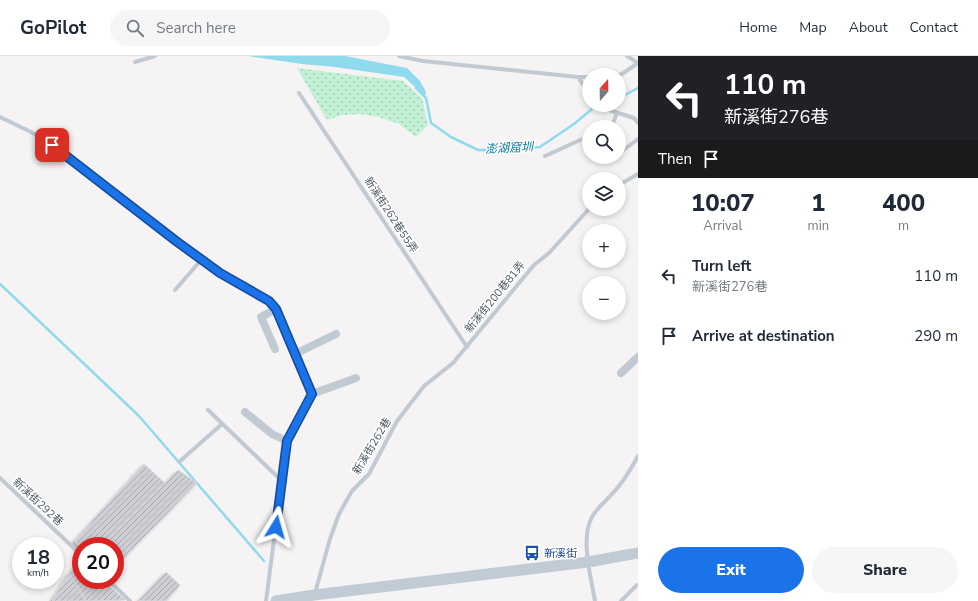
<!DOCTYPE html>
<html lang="en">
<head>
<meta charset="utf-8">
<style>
	:root { --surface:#fff; --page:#f6f6f7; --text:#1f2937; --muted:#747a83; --line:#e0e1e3; --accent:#1a73e8 }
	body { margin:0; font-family:"Nunito Sans","Noto Sans TC",sans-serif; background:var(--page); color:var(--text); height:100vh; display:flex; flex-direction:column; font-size:15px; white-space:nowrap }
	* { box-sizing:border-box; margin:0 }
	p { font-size:13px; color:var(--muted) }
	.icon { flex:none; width:22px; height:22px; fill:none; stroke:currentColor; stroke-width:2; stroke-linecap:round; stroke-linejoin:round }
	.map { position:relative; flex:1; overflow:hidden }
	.side { display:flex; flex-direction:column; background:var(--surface); width:340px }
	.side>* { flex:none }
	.banner { background:#202124; color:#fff; overflow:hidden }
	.needle { width:26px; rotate:20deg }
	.fabs { position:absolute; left:582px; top:12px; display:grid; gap:8px }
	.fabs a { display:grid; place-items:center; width:44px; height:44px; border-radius:50%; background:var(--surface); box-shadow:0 2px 6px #0003; font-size:20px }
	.speed { position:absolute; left:12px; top:481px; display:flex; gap:8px; font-size:20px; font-weight:700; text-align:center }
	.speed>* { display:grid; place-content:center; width:52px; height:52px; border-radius:50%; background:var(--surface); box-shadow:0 2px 6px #0003; line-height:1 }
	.speed small { font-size:10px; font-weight:400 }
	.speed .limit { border:6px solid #d22; background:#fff; color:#111 }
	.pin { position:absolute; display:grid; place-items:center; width:34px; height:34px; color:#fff; margin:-17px; border-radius:8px; box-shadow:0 2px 6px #0006 }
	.me { position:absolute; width:44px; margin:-22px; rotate:8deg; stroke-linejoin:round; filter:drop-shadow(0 0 3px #0008) }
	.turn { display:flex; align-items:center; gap:14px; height:84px; padding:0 20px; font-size:18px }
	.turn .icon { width:52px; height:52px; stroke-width:2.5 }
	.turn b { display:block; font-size:28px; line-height:34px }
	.then { display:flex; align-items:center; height:38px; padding:0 20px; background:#0003; gap:8px; font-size:15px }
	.eta { display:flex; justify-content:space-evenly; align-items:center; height:68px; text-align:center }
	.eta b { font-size:24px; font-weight:800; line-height:28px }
	.primary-button { display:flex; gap:8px; margin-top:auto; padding:8px 20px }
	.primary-button a { flex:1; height:46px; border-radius:24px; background:var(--accent); color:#fff; font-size:16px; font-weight:800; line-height:46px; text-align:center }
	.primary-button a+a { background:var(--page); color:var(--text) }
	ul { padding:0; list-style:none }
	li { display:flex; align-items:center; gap:12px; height:60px; padding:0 20px }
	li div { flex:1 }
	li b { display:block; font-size:15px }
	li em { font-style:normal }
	header { display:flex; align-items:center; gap:24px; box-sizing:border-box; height:56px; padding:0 20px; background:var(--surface); border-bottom:1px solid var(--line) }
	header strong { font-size:19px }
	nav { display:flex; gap:22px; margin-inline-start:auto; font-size:14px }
	.search { width:280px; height:36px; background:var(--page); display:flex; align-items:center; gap:10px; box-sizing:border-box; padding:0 14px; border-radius:22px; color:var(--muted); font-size:15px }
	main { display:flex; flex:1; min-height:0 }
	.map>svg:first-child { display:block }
	.grass { fill:url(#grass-dots) }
	.water { fill:#90daee }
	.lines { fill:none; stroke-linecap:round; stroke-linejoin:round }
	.stream { stroke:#90daee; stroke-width:2.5 }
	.building { fill:url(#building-hatch); stroke:#d7d9de; filter:url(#shadow) }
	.lane { stroke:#c1cad2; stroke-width:4 }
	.street { stroke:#c1cad2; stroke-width:8 }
	.secondary { stroke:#c1cbd6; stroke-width:11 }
	.route-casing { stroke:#114b97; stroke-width:10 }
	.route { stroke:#1a73e8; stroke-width:7 }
	.labels { text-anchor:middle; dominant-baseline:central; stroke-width:3; stroke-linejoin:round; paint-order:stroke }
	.street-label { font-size:11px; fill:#4a5661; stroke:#fff }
	.transit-label { font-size:11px; fill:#164399; stroke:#fff; text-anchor:start }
	.water-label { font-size:12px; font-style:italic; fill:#0c7c9b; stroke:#fff }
</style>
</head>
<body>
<header>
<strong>GoPilot</strong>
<div class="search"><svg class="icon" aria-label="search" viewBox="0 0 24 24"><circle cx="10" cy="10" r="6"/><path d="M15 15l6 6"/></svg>Search here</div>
<nav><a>Home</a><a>Map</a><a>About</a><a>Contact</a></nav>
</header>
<main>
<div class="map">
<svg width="638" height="545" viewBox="0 0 638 545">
	<defs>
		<pattern id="grass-dots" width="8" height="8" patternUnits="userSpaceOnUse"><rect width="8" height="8" fill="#c3f1d5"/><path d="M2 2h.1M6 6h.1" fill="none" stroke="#a0c6b0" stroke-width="1.8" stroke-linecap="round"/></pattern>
		<pattern id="building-hatch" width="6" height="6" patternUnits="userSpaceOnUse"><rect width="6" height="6" fill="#cdcfd5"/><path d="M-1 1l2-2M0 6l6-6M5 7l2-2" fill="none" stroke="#a8abb0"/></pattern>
		<filter id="shadow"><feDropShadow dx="-2.5" dy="2.5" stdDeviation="1" flood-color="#0004"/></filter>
	</defs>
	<rect width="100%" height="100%" fill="#f5f3f3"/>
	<!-- grass -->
	<path class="grass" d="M 297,12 L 403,25 L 422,42 L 428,69 L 416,81 L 399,68 L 379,61 L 360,58 L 342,59 L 327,64 Z"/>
	<!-- water -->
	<path class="water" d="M 248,0 L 345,0 L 407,12 L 420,25 L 426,36 L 425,40 L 404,21 L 335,11 L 302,8 Z"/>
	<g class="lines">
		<!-- stream -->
		<path class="stream" d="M 416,32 L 426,42 L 431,67 L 451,81 L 478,94 L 508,94 L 540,91 L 574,68 L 592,53
			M 619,42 L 638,32
			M 0,228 L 139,360 L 264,505"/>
	</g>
	<!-- building -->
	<path class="building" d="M 144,408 L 165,427 L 102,490 L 81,490 L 81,492 L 74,485 Z
		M 178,414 L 197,427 L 115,511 L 115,490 L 102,490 Z
		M 81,503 L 81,524 L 103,524 L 125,544 L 86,545 L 69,517 Z
		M 166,516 L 180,529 L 166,545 L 141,545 L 139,544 Z
		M 69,517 L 86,545 L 53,545 L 52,544 Z"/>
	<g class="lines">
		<!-- lane -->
		<path class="lane" d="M 399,0 L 423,5 L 578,21 L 589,21
			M 627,0 L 638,7
			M 135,6 L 155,0
			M 618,19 L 622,18 L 638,7
			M 578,21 L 589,37
			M 299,37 L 467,291
			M 600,49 L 603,52 L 634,62 L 638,67
			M 0,61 L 31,76 L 52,89 L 176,185 L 220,217 L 269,245 L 276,253 L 312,338 L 287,385 L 266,545
			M 607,71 L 613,67 L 617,57
			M 622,95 L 638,83
			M 545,100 L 589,80
			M 619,129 L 638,118
			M 175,234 L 202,203
			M 208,354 L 282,425
			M 179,406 L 222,368
			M 0,422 L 81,499
			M 108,524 L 130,545
			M 315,537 L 330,483 L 339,458 L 352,435 L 369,418 L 397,365 L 424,330 L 453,307 L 534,209 L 549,197 L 589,153
			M 595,545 C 591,522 580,482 592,461 C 597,452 605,446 612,438 C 623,427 631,413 638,400
			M 621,545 L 637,529"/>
		<!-- street -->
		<path class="street" d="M 275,293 L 261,261 L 276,253
			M 295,298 L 336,278
			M 621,317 L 638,301
			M 312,338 L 356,322
			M 245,356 L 272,378 L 287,385"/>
		<!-- secondary -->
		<path class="secondary" d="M 276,545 L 314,539 L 588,506 L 638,497"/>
	</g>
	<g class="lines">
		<defs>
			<path id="route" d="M 52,89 L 176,185 L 220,217 L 269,245 L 276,253 L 312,338 L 287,385 L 276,471"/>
		</defs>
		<!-- route casing -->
		<use href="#route" class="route-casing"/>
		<!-- route -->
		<use href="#route" class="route"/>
	</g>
	<!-- icons -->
	<defs>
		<symbol id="bus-bare" viewBox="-9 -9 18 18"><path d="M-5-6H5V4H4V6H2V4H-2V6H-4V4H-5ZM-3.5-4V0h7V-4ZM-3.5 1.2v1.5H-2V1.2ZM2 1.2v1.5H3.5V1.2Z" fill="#1a4fb4" stroke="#fff" stroke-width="2.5" paint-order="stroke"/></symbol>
	</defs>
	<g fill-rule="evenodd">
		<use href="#bus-bare" x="521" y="486" width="22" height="22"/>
	</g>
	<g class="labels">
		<!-- street labels -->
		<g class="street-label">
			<text transform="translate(391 159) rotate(57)">新溪街262巷55弄</text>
			<text transform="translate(495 241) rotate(-51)">新溪街200巷81弄</text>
			<text transform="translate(372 390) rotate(-59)">新溪街262巷</text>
			<text transform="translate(38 446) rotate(43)">新溪街292巷</text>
		</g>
		<!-- transit labels -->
		<g class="transit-label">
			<text x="544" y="497">新溪街</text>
		</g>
		<!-- water labels -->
		<g class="water-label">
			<text transform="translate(509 92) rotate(-3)">澎湖窟圳</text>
		</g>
	</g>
</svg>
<div class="fabs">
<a><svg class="needle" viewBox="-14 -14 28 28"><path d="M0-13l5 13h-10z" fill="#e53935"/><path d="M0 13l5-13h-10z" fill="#747a83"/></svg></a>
<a><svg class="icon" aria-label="search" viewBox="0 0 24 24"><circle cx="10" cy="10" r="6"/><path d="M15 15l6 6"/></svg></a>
<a><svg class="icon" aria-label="layers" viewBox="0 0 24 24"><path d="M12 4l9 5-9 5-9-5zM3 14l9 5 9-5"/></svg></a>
<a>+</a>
<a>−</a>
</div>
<div class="speed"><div>18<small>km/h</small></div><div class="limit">20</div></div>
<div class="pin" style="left:52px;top:89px;background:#d93025"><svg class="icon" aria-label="arrive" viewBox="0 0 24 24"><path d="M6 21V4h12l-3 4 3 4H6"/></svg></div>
<svg class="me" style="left:276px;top:471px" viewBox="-20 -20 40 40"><path d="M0-17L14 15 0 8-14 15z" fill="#1a73e8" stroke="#fff" stroke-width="4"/></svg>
</div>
<section class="side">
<div class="banner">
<div class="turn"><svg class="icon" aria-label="left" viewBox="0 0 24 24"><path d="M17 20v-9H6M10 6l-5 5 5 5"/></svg><div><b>110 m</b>新溪街276巷</div></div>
<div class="then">Then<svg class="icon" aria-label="arrive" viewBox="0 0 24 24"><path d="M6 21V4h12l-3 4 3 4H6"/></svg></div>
</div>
<div class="eta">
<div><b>10:07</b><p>Arrival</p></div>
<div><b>1</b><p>min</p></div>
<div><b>400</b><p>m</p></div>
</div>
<ul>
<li><svg class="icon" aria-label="left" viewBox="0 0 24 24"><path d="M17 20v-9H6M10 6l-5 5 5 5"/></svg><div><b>Turn left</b><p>新溪街276巷</p></div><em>110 m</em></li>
<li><svg class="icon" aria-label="arrive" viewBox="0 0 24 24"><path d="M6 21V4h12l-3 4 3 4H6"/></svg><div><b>Arrive at destination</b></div><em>290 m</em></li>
</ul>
<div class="primary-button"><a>Exit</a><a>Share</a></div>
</section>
</main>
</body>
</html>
